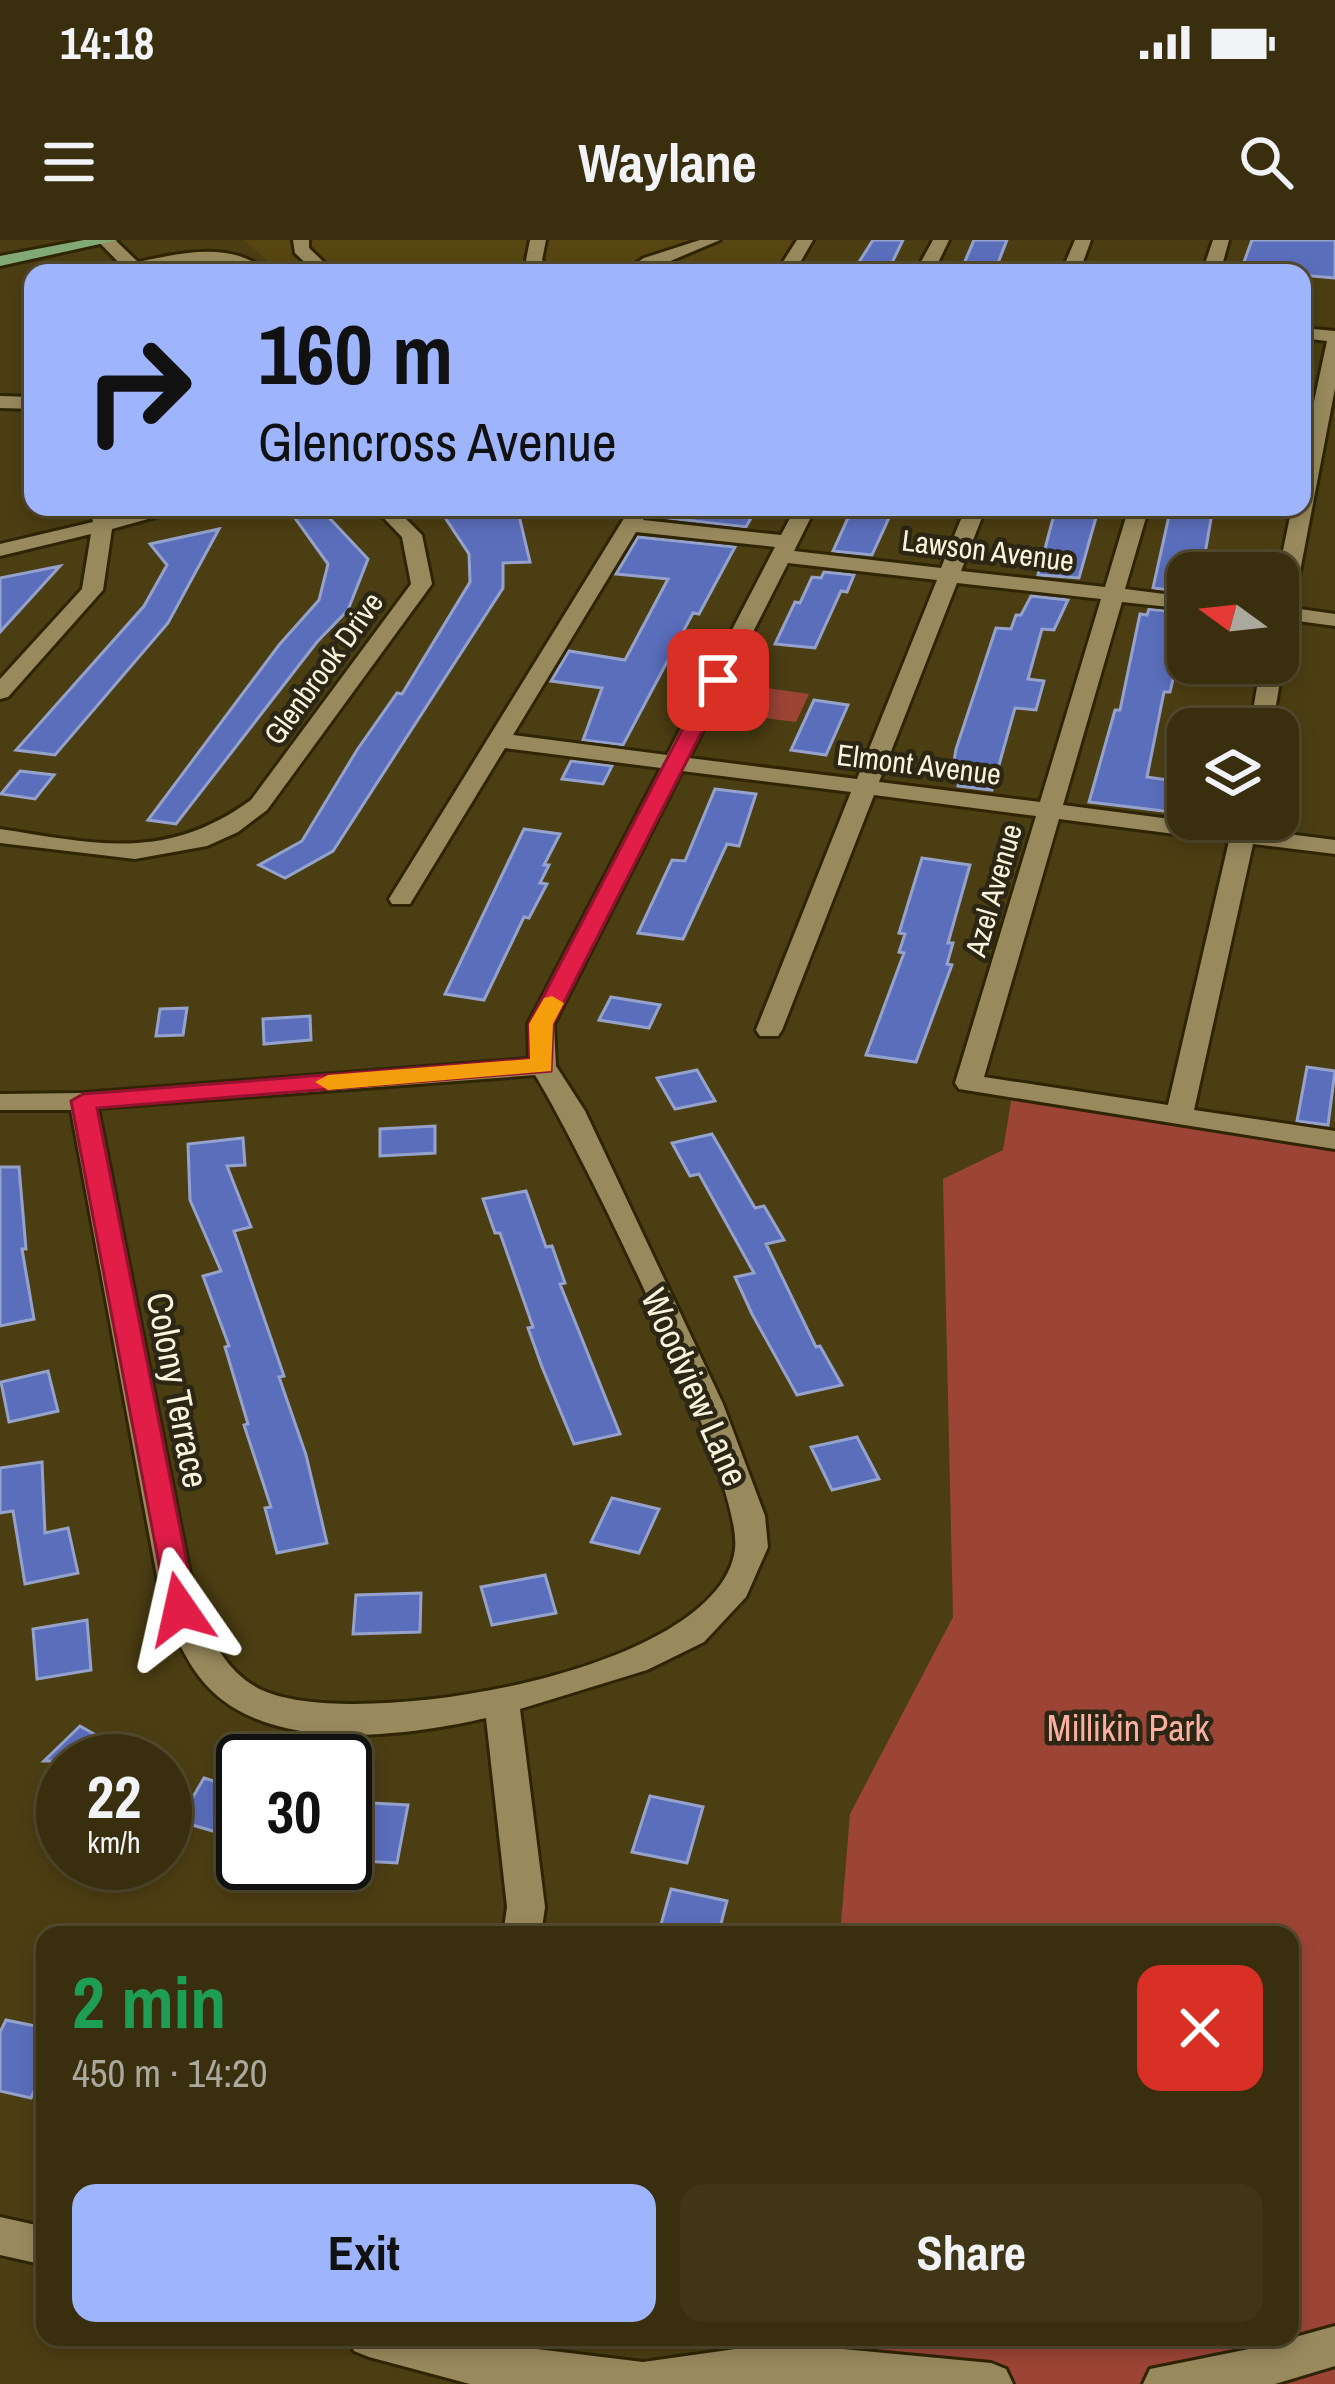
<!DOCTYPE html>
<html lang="en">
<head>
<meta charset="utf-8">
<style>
	:root { --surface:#392e0e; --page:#403617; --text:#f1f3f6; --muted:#aba89e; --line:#534a2e; --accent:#9eb4fd }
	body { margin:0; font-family:"Archivo Narrow",sans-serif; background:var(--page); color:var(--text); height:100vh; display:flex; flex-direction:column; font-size:45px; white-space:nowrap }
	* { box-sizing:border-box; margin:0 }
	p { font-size:39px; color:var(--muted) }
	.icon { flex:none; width:66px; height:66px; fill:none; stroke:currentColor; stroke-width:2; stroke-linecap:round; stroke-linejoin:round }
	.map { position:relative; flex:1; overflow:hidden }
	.drawer { position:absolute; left:36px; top:1686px; width:1263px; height:420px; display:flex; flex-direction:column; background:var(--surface); border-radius:24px; box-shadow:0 6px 18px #0003,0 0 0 3px var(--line) }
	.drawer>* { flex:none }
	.hud { position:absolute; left:24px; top:24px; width:1287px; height:252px; border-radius:24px; box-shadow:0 6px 18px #0003,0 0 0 3px var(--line); background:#9eb4fd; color:#111; overflow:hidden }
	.needle { width:78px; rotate:285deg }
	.fabs { position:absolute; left:1167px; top:312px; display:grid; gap:24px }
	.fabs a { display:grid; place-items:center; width:132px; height:132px; border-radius:24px; background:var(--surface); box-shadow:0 6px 18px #0003,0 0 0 3px var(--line); font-size:60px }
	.speed { position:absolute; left:36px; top:1494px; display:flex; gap:24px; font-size:60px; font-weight:700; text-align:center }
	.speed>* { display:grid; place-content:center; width:156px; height:156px; border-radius:50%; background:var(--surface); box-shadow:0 6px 18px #0003,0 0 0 3px var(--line); line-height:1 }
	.speed small { font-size:30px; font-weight:400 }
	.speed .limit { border:6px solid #111; border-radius:18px; background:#fff; color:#111 }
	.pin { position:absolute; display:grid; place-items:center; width:102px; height:102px; color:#fff; margin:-51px; border-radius:24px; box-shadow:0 6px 18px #0006 }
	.me { position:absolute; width:132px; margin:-66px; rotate:349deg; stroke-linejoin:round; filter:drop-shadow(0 0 9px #0008) }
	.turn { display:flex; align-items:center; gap:42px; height:252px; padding:0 36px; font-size:54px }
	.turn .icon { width:156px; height:156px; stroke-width:2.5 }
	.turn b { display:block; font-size:84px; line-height:102px }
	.round { display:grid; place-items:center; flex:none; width:126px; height:126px; border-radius:24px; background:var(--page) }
	.overview { display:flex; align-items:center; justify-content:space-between; height:204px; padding:0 36px }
	h1 { font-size:72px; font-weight:800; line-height:90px; color:#1e9e55 }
	.button { display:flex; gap:24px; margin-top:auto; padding:24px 36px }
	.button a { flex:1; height:138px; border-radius:24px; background:var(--accent); color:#111; font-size:48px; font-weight:800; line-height:138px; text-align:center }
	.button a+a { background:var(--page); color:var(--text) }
	.status { display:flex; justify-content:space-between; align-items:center; height:84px; padding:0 60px; background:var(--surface); direction:ltr }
	.status svg { height:33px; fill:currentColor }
	header { display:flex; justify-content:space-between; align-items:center; height:156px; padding:0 36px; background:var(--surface); font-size:54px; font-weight:800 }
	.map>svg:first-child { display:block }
	.built { fill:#574611 }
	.green { fill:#9c4536 }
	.building { fill:#5b6ebc; stroke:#95a2cc; stroke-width:3 }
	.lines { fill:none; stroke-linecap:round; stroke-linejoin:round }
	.minor-casing { stroke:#2f2504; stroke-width:6 }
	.major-casing { stroke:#2f2504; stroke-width:6 }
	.minor { fill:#998a5e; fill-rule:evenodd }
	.major { fill:#81a975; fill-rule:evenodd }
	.route { fill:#e11d48; stroke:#92132f; stroke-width:3 }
	.slow { fill:#f59e0b }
	.labels { text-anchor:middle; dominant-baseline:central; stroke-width:9; stroke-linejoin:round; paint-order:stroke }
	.far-street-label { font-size:30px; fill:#fbf3dc; stroke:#2c2614 }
	.street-label { font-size:36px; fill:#fbf3dc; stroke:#2c2614 }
	.park-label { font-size:36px; fill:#fbafa1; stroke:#2c2614 }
</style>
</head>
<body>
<div class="status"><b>14:18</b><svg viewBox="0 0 49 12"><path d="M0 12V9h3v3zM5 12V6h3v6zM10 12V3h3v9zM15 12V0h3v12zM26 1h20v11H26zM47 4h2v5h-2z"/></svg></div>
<header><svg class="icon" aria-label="menu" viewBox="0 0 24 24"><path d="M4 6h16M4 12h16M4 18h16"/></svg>Waylane<svg class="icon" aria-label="search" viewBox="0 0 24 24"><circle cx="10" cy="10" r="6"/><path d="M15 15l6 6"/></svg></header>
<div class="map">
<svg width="1335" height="2144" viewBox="0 0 1335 2144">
	<rect width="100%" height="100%" fill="#4c3e13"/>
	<!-- built -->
	<path class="built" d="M 244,0 L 805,0 L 785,33 L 282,33 Z"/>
	<!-- green -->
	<path class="green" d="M 321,22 L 438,23 L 472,33 L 334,33 Z
		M 739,444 L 809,454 L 796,482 L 725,473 Z
		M 1013,850 L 1335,900 L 1335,2144 L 802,2144 L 806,2097 L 1290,2097 L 1290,1695 L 840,1695 L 850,1574 L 953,1377 L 943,939 L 1003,910 Z"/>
	<!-- building -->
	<path class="building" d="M 873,0 L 903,0 L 887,33 L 852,33 Z
		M 974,0 L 1007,0 L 994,33 L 960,33 Z
		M 1252,0 L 1335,0 L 1335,38 L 1241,30 Z
		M 287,267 L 319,267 L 368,319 L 348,370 L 317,402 L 176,584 L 148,580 L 279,405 L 319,360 L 328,324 Z
		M 438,267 L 517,267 L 530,322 L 503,323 L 503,348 L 333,611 L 285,638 L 259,625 L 302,601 L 357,510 L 397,453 L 402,454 L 470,342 L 469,314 Z
		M 853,267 L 894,267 L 872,315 L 833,311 Z
		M 1056,267 L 1099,267 L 1079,338 L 1038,335 Z
		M 1171,267 L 1213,267 L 1203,326 L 1198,333 L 1188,333 L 1187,352 L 1153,348 Z
		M 720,268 L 755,271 L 746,287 L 651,276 L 655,270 L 716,277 Z
		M 219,289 L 168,383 L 55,515 L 16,510 L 144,366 L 167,325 L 150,304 Z
		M 638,297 L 735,307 L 699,374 L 693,373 L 623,505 L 583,500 L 602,448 L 551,441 L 569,411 L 625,420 L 668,339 L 616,334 Z
		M 60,326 L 0,392 L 0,338 Z
		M 824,332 L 854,335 L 847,352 L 841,351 L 815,408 L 775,404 L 795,362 L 800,363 L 812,337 L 821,338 Z
		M 1031,356 L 1068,360 L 1054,390 L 1042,389 L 1028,439 L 1044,441 L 1036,470 L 1015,468 L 992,550 L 958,546 L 963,528 L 953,527 L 956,509 L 996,388 L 1011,389 L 1016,375 L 1021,375 Z
		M 1149,369 L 1183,373 L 1176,408 L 1180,409 L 1170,452 L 1164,452 L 1147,537 L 1188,543 L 1188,574 L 1089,562 L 1115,470 L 1120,470 L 1140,374 L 1147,375 Z
		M 814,460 L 848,465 L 826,515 L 791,510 Z
		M 571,521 L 612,526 L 603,544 L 562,539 Z
		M 20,531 L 54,535 L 35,559 L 1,554 Z
		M 715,549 L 756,554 L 739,606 L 727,604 L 683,699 L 638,693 L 672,620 L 685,621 Z
		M 524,589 L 560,594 L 544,625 L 549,625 L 540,643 L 547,644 L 529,678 L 524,677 L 484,760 L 445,754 Z
		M 922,618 L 970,625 L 948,703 L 953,703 L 947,724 L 952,725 L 916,822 L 866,815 L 904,713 L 899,712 L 905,694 L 899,693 Z
		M 611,757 L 660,765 L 649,788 L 599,780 Z
		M 187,768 L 183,795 L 156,796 L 160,769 Z
		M 310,776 L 311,800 L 264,804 L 263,779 Z
		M 1307,827 L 1335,831 L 1328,885 L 1297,881 Z
		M 697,830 L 715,861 L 675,869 L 657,838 Z
		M 435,886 L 435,913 L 380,916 L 380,889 Z
		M 712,894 L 755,968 L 764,966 L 784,1000 L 766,1004 L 816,1107 L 820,1106 L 842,1145 L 797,1155 L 752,1074 L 735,1037 L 754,1033 L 699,934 L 690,936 L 672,903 Z
		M 243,898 L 245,925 L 227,926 L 251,987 L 234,991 L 284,1136 L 279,1137 L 306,1215 L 327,1303 L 277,1313 L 265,1268 L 271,1267 L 244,1185 L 248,1184 L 225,1107 L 229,1106 L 203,1036 L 221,1031 L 190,960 L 188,904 Z
		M 0,927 L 19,927 L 26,1009 L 22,1009 L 34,1079 L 0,1086 Z
		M 526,951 L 546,1007 L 552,1006 L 565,1043 L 560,1044 L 620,1194 L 574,1204 L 542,1127 L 528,1088 L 533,1087 L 500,993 L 495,993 L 483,959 Z
		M 48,1131 L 58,1171 L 9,1182 L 1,1142 Z
		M 857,1197 L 879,1239 L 832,1250 L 811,1207 Z
		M 42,1222 L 45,1293 L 68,1288 L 78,1333 L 25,1344 L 13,1271 L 0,1273 L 0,1228 Z
		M 612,1258 L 659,1269 L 639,1313 L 591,1302 Z
		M 545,1335 L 556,1373 L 492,1385 L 481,1347 Z
		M 421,1353 L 420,1392 L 353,1394 L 356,1355 Z
		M 87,1380 L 91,1430 L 37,1439 L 33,1389 Z
		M 80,1486 L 141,1521 L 44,1521 Z
		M 204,1538 L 243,1550 L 243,1600 L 179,1581 Z
		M 650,1556 L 703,1567 L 687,1623 L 632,1612 Z
		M 353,1562 L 408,1565 L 397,1623 L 345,1620 Z
		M 671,1649 L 727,1661 L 718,1695 L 658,1695 Z
		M 6,1780 L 45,1788 L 45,1828 L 31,1858 L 0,1851 L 0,1792 Z"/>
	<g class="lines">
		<defs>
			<path id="minor" d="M 115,0 L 138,22 C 182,13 232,0 269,33 L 249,33 L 215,21 L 129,33 L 98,1 Z
				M 293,0 L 309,0 L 309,8 L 335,33 L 316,33 L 295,13 Z
				M 530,0 L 546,0 L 542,20 L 551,33 L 533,33 L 526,20 Z
				M 700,0 L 720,0 L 642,33 L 621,33 L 644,18 Z
				M 797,0 L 813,0 L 794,33 L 776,33 Z
				M 933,0 L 949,0 L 933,33 L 915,33 Z
				M 1075,0 L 1091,0 L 1079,33 L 1061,33 Z
				M 1213,0 L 1229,0 L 1220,33 L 1202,33 Z
				M 1302,88 L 1335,91 L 1335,148 L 1293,368 L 1335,374 L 1335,386 L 1290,380 L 1286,393 L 1278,394 L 1278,335 L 1292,267 L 1302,267 L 1302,218 L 1327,101 L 1302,98 Z
				M 0,156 L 33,157 L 33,169 L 0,168 Z
				M 90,267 L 110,267 L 112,277 L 156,267 L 191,267 L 112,289 L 103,350 L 8,457 L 0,459 L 0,439 L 82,349 L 91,294 L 0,316 L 0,304 L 93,282 Z
				M 373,267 L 394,267 L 422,295 L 432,344 L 267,570 L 238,592 L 207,606 L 135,619 L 0,603 L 0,589 C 97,604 166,622 251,560 L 411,344 L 402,297 Z
				M 631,267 L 651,267 L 643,280 L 781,295 L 796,267 L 816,267 L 794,311 L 941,328 L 966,267 L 986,267 L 961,331 L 1105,347 L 1129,267 L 1149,267 L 1125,349 L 1188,357 L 1188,369 L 1122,362 L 1063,565 L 1232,587 L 1234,579 L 1258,579 L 1256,590 L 1335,600 L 1335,614 L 1253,604 L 1194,870 L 1335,891 L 1335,909 L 959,849 L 955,843 L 1036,576 L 874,555 L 782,790 L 778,796 L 760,796 L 756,790 L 851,552 L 682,531 L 554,784 L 556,826 L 585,871 L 723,1164 L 765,1276 L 768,1307 L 746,1357 L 704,1402 L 647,1430 L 520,1469 L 545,1667 L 541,1695 L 503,1695 L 507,1667 L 486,1478 C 407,1496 274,1514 210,1449 C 188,1427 176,1396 163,1369 L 71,870 L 0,870 L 0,854 L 83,853 L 529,819 L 528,784 L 661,528 L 505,508 L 410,664 L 392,664 L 389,659 ZM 636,292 L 775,307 L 667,515 L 513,495 ZM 788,323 L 937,340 L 857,539 L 689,518 ZM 957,343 L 1101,359 L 1040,562 L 879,542 ZM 1059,579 L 1229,601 L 1168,865 L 984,837 ZM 535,835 C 579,906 743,1238 735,1309 C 720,1433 359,1492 264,1451 C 229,1436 213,1402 197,1369 L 98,868 Z
				M 1278,418 L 1283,423 L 1272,489 L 1250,489 L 1261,423 L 1278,423 Z
				M 0,1977 L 45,1987 L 45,2025 L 0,2015 Z
				M 1335,2086 L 1335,2126 L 1275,2144 L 1143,2144 L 1150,2129 L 1259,2107 Z
				M 348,2097 L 439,2097 L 643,2122 L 779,2103 L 991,2123 L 1006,2129 L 1013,2144 L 470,2144 L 369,2117 L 354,2111 Z"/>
			<path id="major" d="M 84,0 L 118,0 L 0,26 L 0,16 Z"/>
		</defs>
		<!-- minor casing -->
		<use href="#minor" class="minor-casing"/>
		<!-- major casing -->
		<use href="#major" class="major-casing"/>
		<!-- minor -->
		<use href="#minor" class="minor"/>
		<!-- major -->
		<use href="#major" class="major"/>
	</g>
	<!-- route -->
	<path class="route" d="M 718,433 L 728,440 L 553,784 L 551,831 L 97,868 L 196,1369 L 191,1377 L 169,1377 L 71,861 L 83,854 L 530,819 L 529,784 L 708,440 Z"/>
	<!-- slow -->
	<path class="slow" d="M 552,756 L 564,763 L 553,784 L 551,831 L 328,850 L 315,842 L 328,835 L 530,819 L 529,784 L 544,758 Z"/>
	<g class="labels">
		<!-- far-street labels -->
		<g class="far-street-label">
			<text transform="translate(988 310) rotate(7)">Lawson Avenue</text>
			<text transform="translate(323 428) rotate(-54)">Glenbrook Drive</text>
			<text transform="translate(919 524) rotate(7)">Elmont Avenue</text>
			<text transform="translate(993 650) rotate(-74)">Azel Avenue</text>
		</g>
		<!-- street labels -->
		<g class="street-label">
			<text transform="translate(695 1147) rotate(66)">Woodview Lane</text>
			<text transform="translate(178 1150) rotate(79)">Colony Terrace</text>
		</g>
		<!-- park labels -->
		<g class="park-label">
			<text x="1128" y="1488">Millikin Park</text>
		</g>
	</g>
</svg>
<div class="fabs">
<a><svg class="needle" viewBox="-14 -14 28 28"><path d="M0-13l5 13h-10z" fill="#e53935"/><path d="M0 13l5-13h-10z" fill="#aba89e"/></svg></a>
<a><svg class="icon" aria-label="layers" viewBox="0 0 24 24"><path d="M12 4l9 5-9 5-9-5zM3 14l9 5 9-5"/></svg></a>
</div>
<div class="speed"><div>22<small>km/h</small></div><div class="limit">30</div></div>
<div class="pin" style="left:718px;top:440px;background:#d93025"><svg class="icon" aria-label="arrive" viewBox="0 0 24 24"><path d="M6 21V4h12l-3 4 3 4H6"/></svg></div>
<svg class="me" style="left:180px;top:1369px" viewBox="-20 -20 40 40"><path d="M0-17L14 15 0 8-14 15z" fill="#e11d48" stroke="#fff" stroke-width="4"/></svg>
<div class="hud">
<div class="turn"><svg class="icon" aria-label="right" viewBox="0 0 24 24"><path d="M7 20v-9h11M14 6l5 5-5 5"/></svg><div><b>160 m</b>Glencross Avenue</div></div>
</div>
<section class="drawer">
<div class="overview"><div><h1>2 min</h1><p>450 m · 14:20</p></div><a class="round" style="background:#d93025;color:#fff"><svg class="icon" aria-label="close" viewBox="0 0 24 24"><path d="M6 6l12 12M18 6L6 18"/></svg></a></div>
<div class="button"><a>Exit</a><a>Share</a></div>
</section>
</div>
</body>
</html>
